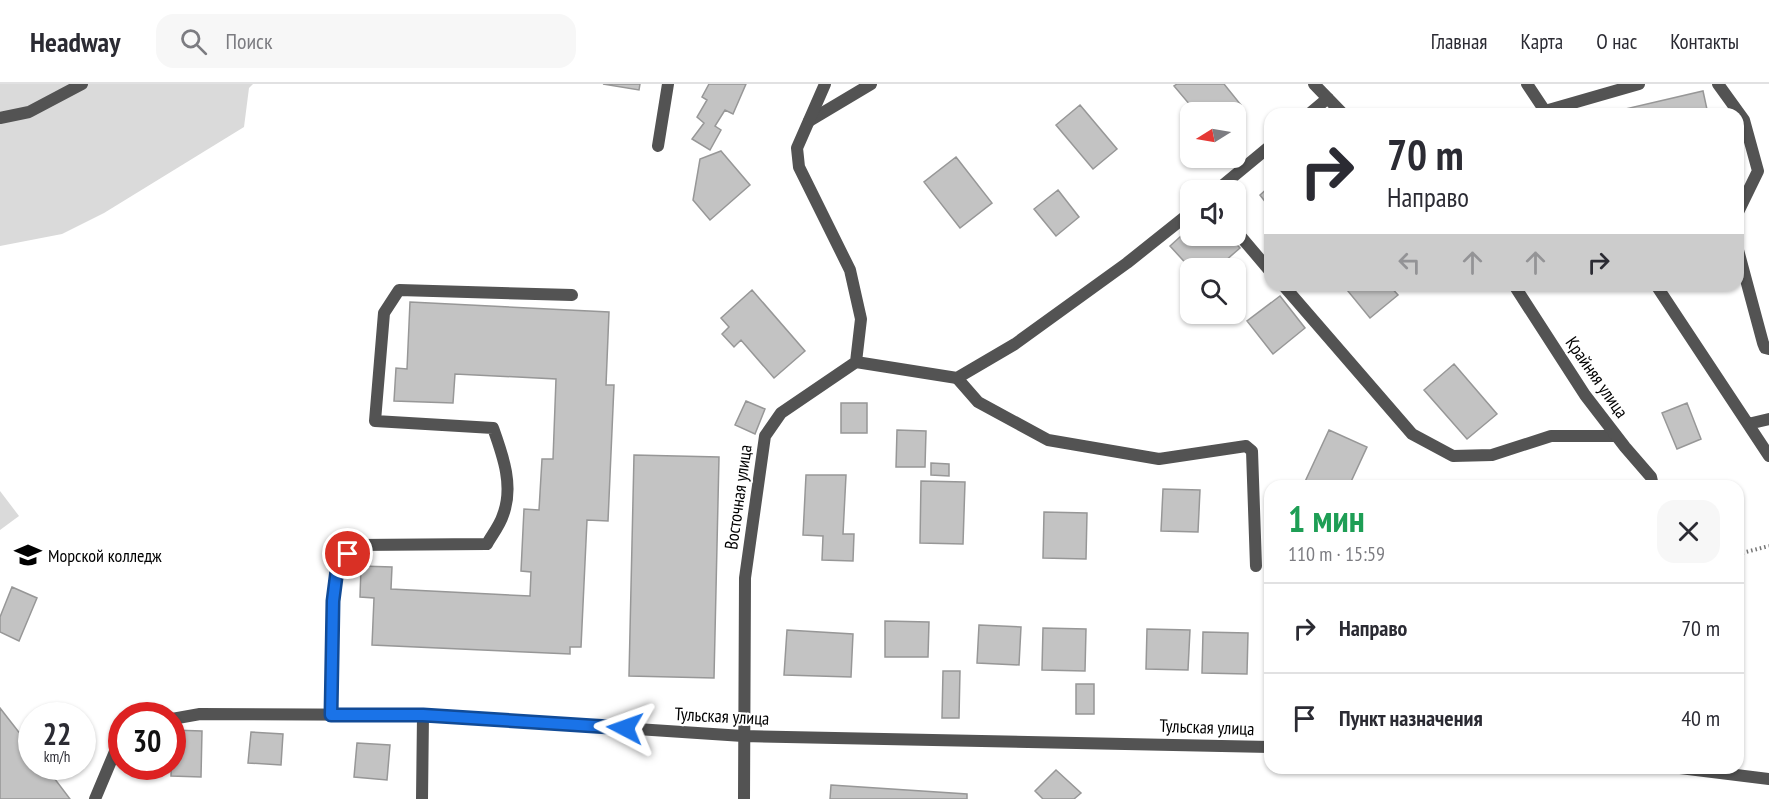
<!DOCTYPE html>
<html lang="ru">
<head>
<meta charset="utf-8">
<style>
	:root { --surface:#fff; --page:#f7f7f7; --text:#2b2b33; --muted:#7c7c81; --line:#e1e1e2 }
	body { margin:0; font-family:"PT Sans Narrow",sans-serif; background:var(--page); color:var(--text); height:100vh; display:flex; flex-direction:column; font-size:22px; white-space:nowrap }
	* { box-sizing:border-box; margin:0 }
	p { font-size:20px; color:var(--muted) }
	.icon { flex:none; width:33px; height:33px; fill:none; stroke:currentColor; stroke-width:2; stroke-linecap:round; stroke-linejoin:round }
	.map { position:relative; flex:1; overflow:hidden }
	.sheet { position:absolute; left:1264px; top:396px; width:480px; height:294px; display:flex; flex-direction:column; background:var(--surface); border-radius:18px; box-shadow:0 2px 4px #0004 }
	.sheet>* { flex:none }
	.guide { position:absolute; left:1264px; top:24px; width:480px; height:183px; border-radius:18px; box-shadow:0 2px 4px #0004; background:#fff; color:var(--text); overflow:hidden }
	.needle { width:39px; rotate:259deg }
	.tools { position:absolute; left:1180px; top:18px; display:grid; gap:12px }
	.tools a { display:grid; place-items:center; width:66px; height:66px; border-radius:12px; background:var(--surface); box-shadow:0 2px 4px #0004; font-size:30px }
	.speed { position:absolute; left:18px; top:618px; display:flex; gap:12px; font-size:30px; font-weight:700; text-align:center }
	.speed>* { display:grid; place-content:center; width:78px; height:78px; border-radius:50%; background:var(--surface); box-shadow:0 2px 4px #0004; line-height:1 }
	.speed small { font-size:15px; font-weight:400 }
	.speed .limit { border:9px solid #d22; background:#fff; color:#111 }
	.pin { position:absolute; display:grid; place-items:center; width:51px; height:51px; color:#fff; margin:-26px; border:3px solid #fff; border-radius:50%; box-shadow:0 2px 6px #0007 }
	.me { position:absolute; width:66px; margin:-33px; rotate:274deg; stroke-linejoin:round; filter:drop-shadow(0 0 4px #0008) }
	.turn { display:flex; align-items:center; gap:21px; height:126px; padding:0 24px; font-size:27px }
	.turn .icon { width:78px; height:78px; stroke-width:2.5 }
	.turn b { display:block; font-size:42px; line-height:51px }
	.lanes { display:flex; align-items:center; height:57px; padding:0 24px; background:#0003; justify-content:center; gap:30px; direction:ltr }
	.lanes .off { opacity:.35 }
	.round { display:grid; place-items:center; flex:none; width:63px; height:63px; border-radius:18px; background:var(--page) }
	.head { display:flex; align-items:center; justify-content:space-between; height:102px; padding:0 24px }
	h1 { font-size:36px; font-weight:800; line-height:45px; color:#1e9e55 }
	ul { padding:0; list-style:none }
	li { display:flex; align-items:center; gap:18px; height:90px; padding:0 24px; border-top:2px solid var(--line) }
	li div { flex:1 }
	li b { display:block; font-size:22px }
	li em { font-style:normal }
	header { display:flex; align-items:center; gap:36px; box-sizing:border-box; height:84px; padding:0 30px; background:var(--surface); border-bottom:2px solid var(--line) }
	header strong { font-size:28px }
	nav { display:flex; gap:33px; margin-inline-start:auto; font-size:21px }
	.search { width:420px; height:54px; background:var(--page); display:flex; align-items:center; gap:15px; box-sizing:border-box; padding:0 21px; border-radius:18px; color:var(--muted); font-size:22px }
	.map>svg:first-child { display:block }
	.green { fill:#dadada }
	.building { fill:#c3c3c3; stroke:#979797; stroke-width:1.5 }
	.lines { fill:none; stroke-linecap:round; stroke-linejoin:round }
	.path { stroke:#757575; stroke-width:4; stroke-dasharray:1.5 3; stroke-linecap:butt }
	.service { stroke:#535353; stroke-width:12 }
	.minor { stroke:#535353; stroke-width:12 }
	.route-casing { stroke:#114b97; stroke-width:15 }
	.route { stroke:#1a73e8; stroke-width:10 }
	.labels { text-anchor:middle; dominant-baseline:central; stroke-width:4.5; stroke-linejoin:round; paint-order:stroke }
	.street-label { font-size:18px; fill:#000; stroke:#fff }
	.poi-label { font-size:18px; fill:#000; stroke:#fff; text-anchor:start }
</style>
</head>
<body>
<header>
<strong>Headway</strong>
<div class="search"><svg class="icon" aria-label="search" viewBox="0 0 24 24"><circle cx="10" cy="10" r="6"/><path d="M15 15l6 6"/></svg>Поиск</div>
<nav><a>Главная</a><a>Карта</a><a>О нас</a><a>Контакты</a></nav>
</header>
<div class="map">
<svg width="1769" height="715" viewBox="0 0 1769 715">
	<rect width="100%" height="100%" fill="#fff"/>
	<!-- green -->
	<path class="green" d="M 0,0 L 253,0 L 249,4 L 244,43 L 104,129 L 62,150 L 0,162 Z
		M 0,407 L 19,432 L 0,446 Z"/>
	<!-- building -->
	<path class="building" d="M 603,0 L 640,0 L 639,6 Z
		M 709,0 L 746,0 L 733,30 L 725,26 L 715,42 L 721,46 L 710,66 L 692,55 L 704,39 L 697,33 L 707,16 L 702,13 Z
		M 1177,0 L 1224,0 L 1241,21 L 1231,28 L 1196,28 L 1174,2 Z
		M 1703,7 L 1708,30 L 1608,30 L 1608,29 Z
		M 1080,21 L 1117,65 L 1093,85 L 1056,41 Z
		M 721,67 L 750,101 L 710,136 L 693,116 L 700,75 Z
		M 956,73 L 992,119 L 960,144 L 924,98 Z
		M 1270,102 L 1270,124 L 1260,111 Z
		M 1058,106 L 1079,133 L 1056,152 L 1034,125 Z
		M 1191,143 L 1191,152 L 1229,152 L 1240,164 L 1217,184 L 1191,185 L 1170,162 Z
		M 1343,201 L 1389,201 L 1398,211 L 1370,234 Z
		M 752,206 L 805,267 L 774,294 L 741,256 L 734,263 L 722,250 L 729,243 L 721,234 Z
		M 1280,212 L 1305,244 L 1273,270 L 1247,237 Z
		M 410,218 L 609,228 L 606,301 L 614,301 L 608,437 L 587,436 L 581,563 L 570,563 L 570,570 L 372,561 L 374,514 L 360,513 L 361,482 L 392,483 L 391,505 L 530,512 L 531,488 L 521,487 L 524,425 L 539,426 L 542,375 L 553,375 L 556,295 L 455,290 L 453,319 L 394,317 L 396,284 L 407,285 Z
		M 1454,280 L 1497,330 L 1467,355 L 1424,306 Z
		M 746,317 L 765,325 L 755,350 L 735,341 Z
		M 841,319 L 867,319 L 867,349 L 841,349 Z
		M 1687,319 L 1701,355 L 1677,365 L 1662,329 Z
		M 897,346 L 926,347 L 925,383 L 896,383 Z
		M 1329,346 L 1367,363 L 1349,402 L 1303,402 Z
		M 634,371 L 719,373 L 714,594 L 629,592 Z
		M 931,379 L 949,380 L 949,392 L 931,391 Z
		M 806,391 L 846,391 L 843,450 L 854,450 L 853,477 L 822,476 L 823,452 L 803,451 Z
		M 921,397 L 965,398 L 963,460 L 920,459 Z
		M 1163,405 L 1200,406 L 1198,448 L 1161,447 Z
		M 1044,428 L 1087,429 L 1086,475 L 1043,474 Z
		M 12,503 L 37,514 L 19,557 L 0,548 L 0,533 Z
		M 885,537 L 929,538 L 928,573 L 885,573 Z
		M 979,541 L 1021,543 L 1019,581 L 977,579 Z
		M 1043,544 L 1086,545 L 1085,587 L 1042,586 Z
		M 1147,545 L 1190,546 L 1188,586 L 1146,585 Z
		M 787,546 L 853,550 L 851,593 L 784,591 Z
		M 1203,548 L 1248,549 L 1247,590 L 1202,589 Z
		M 943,587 L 960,587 L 959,634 L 942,634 Z
		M 1076,600 L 1094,600 L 1094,630 L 1076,630 Z
		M 0,624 L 32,665 L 32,682 L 45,682 L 70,715 L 0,715 Z
		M 172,646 L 202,647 L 201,693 L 171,692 Z
		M 251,648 L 283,650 L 281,681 L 248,679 Z
		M 357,659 L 390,661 L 387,696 L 354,693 Z
		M 128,682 L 161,682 L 161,690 L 127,688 Z
		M 1056,686 L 1081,709 L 1074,715 L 1043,715 L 1035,707 Z
		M 831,701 L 967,710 L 967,715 L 830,715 Z"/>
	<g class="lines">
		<!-- path -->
		<path class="path" d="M 1738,470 L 1769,462"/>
		<!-- service -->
		<path class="service" d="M 1718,0 L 1744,36 L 1758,87 L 1738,128
			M 1545,27 L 1639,0
			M 809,37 L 871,0
			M 658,62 L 668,0
			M 1236,147 L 1270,187
			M 1738,166 L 1763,259 L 1765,264 L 1769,265
			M 1283,201 L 1412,350 L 1453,372 L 1492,371 L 1551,352 L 1616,352
			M 957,294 L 978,318 L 1048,356 L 1159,375 L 1246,362 L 1252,367 L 1256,482
			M 331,631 L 333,517 L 338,478 L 357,461 L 487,460 C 492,451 500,441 503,431 C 514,402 503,372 493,344 L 375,337 L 384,229 L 399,206 L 572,211"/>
		<!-- minor -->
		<path class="minor" d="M 1314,0 L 1343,30
			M 1527,0 L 1547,30
			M 1309,30 L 1328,14
			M 0,34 L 29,28 L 82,0
			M 1217,106 L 1270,62
			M 1514,201 L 1585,311 L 1625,363 L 1651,393 L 1653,402
			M 1656,201 L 1769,372
			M 856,278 L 957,294 L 1015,260 L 1127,179 L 1191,128
			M 1748,340 L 1769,335
			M 172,635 L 200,630 L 423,631 L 743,652 L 1270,663
			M 1680,684 L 1769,695
			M 95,715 L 119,658 L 122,657
			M 422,715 L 423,631
			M 744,715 L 745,494 L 765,352 L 781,329 L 856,278 L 861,235 L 850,186 L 799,83 L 797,64 L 825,0"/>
	</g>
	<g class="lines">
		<defs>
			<path id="route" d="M 348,470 L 338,478 L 333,517 L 331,631 L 423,631 L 625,644"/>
		</defs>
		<!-- route casing -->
		<use href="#route" class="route-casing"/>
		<!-- route -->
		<use href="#route" class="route"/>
	</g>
	<!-- icons -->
	<defs>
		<symbol id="university-bare" viewBox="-9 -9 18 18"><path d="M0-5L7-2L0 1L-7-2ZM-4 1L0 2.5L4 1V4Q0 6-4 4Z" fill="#000" stroke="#fff" stroke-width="2.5" paint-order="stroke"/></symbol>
	</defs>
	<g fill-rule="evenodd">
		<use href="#university-bare" x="9" y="452" width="38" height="38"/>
	</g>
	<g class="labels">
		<!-- street labels -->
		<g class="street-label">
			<text transform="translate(1597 293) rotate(55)">Крайняя улица</text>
			<text transform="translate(738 413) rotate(-82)">Восточная улица</text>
			<text transform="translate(722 632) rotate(3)">Тульская улица</text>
			<text transform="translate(1207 643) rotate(2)">Тульская улица</text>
		</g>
		<!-- poi labels -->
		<g class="poi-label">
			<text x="48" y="471">Морской колледж</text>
		</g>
	</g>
</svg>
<div class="tools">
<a><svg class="needle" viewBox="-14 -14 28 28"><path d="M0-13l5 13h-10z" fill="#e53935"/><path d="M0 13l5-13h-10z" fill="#7c7c81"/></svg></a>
<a><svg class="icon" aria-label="sound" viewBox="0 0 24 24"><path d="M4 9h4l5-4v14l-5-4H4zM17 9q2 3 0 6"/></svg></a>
<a><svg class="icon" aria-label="search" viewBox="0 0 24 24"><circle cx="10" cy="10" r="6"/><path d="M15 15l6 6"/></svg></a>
</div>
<div class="speed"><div>22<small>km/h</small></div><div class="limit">30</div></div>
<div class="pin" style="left:348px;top:470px;background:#d93025"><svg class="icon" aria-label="arrive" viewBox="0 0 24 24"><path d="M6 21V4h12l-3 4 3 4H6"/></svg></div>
<svg class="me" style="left:625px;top:644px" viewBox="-20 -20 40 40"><path d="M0-17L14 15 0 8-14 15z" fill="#1a73e8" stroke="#fff" stroke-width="4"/></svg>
<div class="guide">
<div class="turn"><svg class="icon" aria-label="right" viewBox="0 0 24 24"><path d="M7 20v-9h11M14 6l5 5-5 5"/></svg><div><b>70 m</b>Направо</div></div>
<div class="lanes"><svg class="icon off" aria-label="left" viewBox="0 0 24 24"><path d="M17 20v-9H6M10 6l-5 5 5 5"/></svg><svg class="icon off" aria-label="ahead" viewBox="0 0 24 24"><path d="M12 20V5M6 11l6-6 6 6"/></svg><svg class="icon off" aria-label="ahead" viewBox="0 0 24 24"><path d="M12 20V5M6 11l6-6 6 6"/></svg><svg class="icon" aria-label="right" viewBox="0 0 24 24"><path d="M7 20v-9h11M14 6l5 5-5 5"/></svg></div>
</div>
<section class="sheet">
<div class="head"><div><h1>1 мин</h1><p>110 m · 15:59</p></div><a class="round"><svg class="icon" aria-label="close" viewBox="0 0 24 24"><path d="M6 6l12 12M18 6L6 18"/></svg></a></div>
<ul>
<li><svg class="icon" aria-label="right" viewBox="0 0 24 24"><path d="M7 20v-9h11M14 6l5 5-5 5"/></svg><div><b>Направо</b></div><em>70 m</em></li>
<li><svg class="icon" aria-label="arrive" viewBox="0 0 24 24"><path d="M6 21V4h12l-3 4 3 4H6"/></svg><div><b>Пункт назначения</b></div><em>40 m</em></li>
</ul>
</section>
</div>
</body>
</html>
